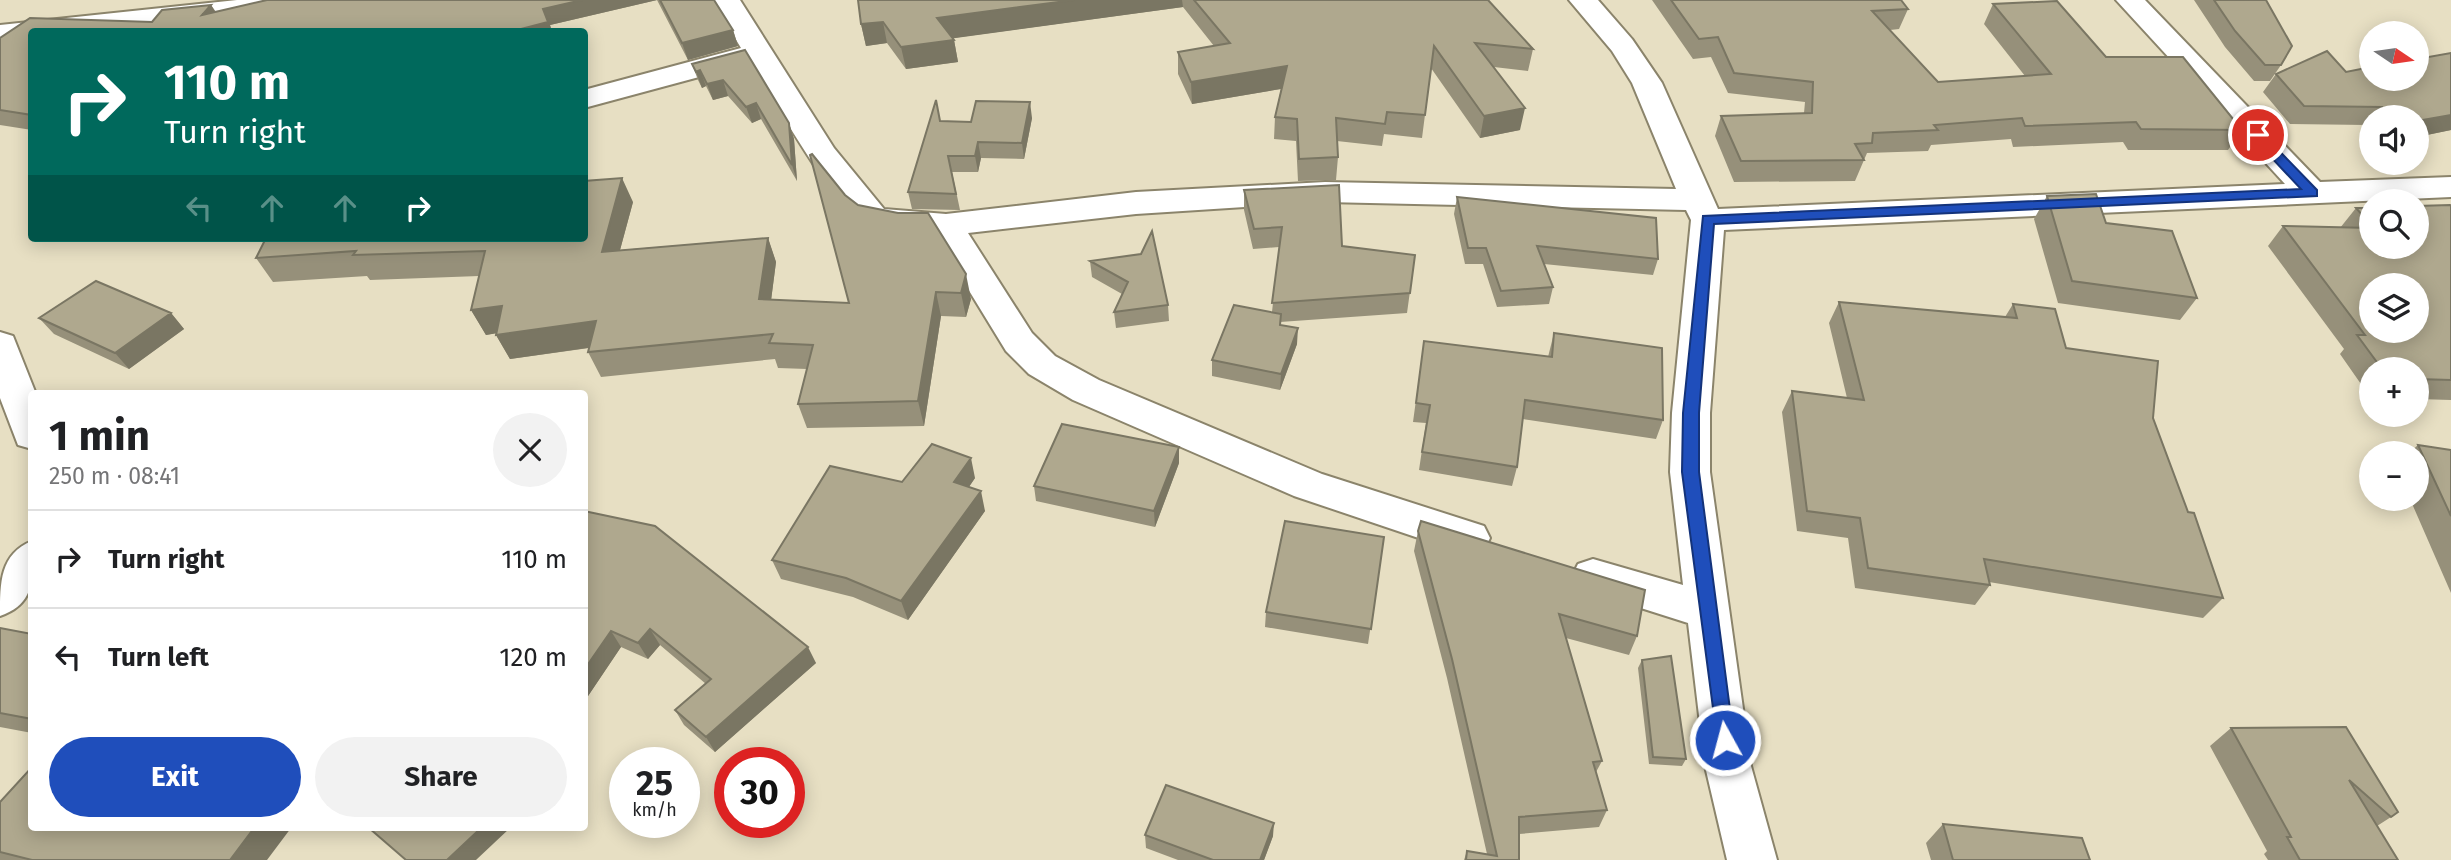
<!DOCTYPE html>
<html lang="en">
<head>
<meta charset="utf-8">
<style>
	:root { --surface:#fff; --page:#f2f2f2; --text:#202124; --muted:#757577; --line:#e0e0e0; --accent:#1f4ebb }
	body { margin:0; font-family:"Fira Sans",sans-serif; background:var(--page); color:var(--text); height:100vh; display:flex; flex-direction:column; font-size:26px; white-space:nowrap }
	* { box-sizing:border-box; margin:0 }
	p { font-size:23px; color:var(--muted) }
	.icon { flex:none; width:38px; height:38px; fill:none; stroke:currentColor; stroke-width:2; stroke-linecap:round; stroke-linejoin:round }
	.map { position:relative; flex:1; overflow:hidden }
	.details { position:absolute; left:28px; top:390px; width:560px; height:441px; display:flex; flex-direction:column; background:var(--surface); border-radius:7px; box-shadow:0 4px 18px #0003 }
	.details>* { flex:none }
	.top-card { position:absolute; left:28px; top:28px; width:560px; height:214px; border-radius:7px; box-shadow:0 4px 18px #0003; background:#00695c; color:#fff; overflow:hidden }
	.needle { width:46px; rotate:103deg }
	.controls { position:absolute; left:2359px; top:21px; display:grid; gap:14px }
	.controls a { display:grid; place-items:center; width:70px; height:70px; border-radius:50%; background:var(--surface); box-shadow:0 4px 18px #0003; font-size:35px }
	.speed { position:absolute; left:609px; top:747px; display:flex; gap:14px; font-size:35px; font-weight:700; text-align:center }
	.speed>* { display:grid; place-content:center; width:91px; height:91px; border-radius:50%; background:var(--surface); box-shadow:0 4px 18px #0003; line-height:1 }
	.speed small { font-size:18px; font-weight:400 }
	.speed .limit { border:10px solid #d22; background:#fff; color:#111 }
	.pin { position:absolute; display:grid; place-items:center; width:60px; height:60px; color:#fff; margin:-30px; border:4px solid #fff; border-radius:50%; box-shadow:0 2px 7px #0007 }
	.me { position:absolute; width:77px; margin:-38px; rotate:353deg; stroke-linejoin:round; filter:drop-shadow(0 0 5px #0008) }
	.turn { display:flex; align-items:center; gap:24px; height:147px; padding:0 21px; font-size:32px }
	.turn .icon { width:91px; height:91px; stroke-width:2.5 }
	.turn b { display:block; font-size:49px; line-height:60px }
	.lanes { display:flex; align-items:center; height:66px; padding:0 21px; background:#0003; justify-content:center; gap:35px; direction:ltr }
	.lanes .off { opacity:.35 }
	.round { display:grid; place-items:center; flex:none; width:74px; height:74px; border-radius:37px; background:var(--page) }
	.head { display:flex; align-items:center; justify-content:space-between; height:119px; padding:0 21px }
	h1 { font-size:42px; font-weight:700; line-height:52px }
	.action { display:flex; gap:14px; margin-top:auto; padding:14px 21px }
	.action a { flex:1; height:80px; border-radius:42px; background:var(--accent); color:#fff; font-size:28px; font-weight:700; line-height:80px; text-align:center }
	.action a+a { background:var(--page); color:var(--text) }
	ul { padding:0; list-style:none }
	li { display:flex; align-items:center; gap:21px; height:98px; padding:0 21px; border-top:2px solid var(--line) }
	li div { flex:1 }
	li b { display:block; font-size:26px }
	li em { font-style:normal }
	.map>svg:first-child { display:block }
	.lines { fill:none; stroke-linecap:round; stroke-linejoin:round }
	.street-casing { stroke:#8b846b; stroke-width:4 }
	.street { fill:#fff; fill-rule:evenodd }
	.wall { fill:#96907a }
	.shaded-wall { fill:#7a7663 }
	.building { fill:#afa88e; stroke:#7a7663; stroke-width:2; fill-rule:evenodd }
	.route { fill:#1f4ebb; stroke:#14337a; stroke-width:2 }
</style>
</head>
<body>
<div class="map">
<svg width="2451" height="860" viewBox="0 0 2451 860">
	<rect width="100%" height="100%" fill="#e7dfc3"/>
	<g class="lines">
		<defs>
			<path id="street" d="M 237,0 L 328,0 L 324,6 L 314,8 L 101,32 L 32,32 L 32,39 L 0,43 L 0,25 Z
				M 712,0 L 740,0 L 834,148 L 884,209 L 946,214 L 1136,192 L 1325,182 L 1676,189 L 1632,83 L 1612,51 L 1569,0 L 1598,0 L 1632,39 L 1662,83 L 1718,209 L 2285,184 L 2116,0 L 2145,0 L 2320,182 L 2451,177 L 2451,197 L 1724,230 L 1710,413 L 1710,472 L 1751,766 L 1777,860 L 1727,860 L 1705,766 L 1688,623 L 1578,588 L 1572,576 L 1578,564 L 1593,559 L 1683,585 L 1670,472 L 1672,413 L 1691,220 L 1686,210 L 1325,202 L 1136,214 L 968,233 L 1032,333 L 1055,356 L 1099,380 L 1322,474 L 1484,526 L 1490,538 L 1484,550 L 1469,555 L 1294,496 L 1073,400 L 1029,374 L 1006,351 L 935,235 C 914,233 886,235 865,227 C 840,216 769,92 751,63 L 584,108 L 584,90 L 741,48 Z
				M 0,332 L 13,336 L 36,394 L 32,394 L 32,449 L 18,445 L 0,398 Z
				M 32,541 C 32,575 38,603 0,616 C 0,582 0,554 32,541 Z"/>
		</defs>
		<!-- street casing -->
		<use href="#street" class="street-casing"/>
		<!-- street -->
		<use href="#street" class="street"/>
	</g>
	<!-- wall -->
	<path class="wall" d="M 267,0 L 714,0 L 733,30 L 738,46 L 688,60 L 657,0 L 550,25 L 552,32 L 32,32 L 32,130 L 0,125 L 0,38 L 30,18 L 152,22 L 162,10 L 211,5 L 216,12 Z
		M 858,0 L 1488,0 L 1533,49 L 1528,71 L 1494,67 L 1520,130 L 1480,138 L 1431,68 L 1422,138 L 1384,134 L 1382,146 L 1337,141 L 1338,157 L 1336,180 L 1298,181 L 1296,141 L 1274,139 L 1275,117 L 1281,89 L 1192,104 L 1178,74 L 1178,52 L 1214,46 L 1183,7 L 953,38 L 954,40 L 958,62 L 906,69 L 887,43 L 866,46 L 861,24 Z
		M 1652,0 L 1901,0 L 1908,9 L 1899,29 L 1890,30 L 1938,82 L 2025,76 L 1984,24 L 1993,4 L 2106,57 L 2242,130 L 2228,150 L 2128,150 L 2123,142 L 2013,147 L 2011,139 L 1931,145 L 1928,151 L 1867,153 L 1855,181 L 1734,182 L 1715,136 L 1721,116 L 1804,113 L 1805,102 L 1728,93 L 1711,57 L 1693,59 Z
		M 2194,0 L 2266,0 L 2281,65 L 2270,81 L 2254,81 L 2225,47 Z
		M 745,50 L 789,123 L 794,139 L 797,181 L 761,119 L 752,123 L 728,96 L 713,100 L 706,86 L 702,88 L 698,80 L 692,64 Z
		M 2451,53 L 2451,130 L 2417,137 L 2417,117 L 2371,117 L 2371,131 L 2367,125 L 2290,124 L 2263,92 L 2276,74 L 2346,72 Z
		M 1032,118 L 1024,159 L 981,158 L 978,172 L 952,172 L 960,210 L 912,209 L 908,192 L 940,121 L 971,122 Z
		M 1244,190 L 1342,246 L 1415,255 L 1407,313 L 1280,322 L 1280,325 L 1297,344 L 1280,390 L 1212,376 L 1212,360 L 1272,312 L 1279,247 L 1253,249 L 1244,210 Z
		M 845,195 L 971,299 L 966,317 L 941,316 L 924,426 L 807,428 L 798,404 L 807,369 L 778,368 L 775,359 L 601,377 L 588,352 L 589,348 L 510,359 L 496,335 L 496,333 L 486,335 L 471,310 L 479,276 L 370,280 L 367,276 L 273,282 L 256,258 L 633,202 L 620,250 L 768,238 L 776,262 L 771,300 L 849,303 Z
		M 2047,196 L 2106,223 L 2197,298 L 2180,320 L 2058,303 L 2034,219 Z
		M 1457,197 L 1658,259 L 1653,275 L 1544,264 L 1553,287 L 1549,304 L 1497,307 L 1483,264 L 1465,264 L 1454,214 Z
		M 2451,206 L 2451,400 L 2417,399 L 2417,369 L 2371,369 L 2371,397 L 2370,397 L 2340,354 L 2344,349 L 2268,246 L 2283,226 L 2340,228 L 2356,208 L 2371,208 L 2371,247 Z
		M 1090,261 L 1168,305 L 1169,321 L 1116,328 L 1114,312 L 1122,294 L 1092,277 Z
		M 1839,302 L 2005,317 L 2013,304 L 2066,348 L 2153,418 L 2188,512 L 2223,598 L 2203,618 L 1989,582 L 1990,585 L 1975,605 L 1855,588 L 1848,538 L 1797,531 L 1782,412 L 1792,391 L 1847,398 L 1829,323 Z
		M 171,313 L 184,329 L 129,369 L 54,334 L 39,318 Z
		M 1554,333 L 1663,420 L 1656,439 L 1523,419 L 1517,467 L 1512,486 L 1419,470 L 1426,423 L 1413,422 L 1424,341 L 1548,357 Z
		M 2418,445 L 2451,450 L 2451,593 L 2410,499 L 2417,499 L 2417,453 L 2409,453 Z
		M 1179,463 L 1155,527 L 1036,501 L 1034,486 Z
		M 975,478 L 969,487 L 985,511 L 908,620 L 853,597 L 781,579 L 772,560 L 902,482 Z
		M 584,511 L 816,663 L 715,752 L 684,725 L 675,710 L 706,684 L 660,645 L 648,659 L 621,647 L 584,702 Z
		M 1418,531 L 1637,636 L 1629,655 L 1566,638 L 1602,761 L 1596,772 L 1607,810 L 1599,827 L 1519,834 L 1519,860 L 1464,860 L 1467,851 L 1487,854 L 1447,678 L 1414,551 Z
		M 1384,537 L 1368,644 L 1265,627 L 1266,612 Z
		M 0,628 L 32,634 L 32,733 L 0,727 Z
		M 1642,660 L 1686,759 L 1682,766 L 1649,764 L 1638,668 Z
		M 2346,727 L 2391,817 L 2377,826 L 2398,860 L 2268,860 L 2264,854 L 2267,851 L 2210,746 L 2231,728 Z
		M 0,802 L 267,860 L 0,860 Z
		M 1943,824 L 2090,860 L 1931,860 L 1926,843 Z
		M 1145,835 L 1273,836 L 1264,860 L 1178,860 L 1146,848 Z"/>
	<!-- shaded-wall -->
	<path class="shaded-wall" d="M 582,0 L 657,0 L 550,25 L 552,32 L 517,32 L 517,30 L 543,9 Z
		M 1074,0 L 1182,0 L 1183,7 L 941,40 L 937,18 Z
		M 211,5 L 221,21 L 202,15 Z
		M 883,22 L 887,43 L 866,46 L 861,24 Z
		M 733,30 L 738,46 L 688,60 L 682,43 Z
		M 954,40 L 958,62 L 906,69 L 901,47 Z
		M 1287,66 L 1286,88 L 1192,104 L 1191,82 Z
		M 700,70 L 706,86 L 702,88 L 696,72 Z
		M 723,80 L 728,96 L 713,100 L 707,84 Z
		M 1030,102 L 1032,118 L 1024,159 L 1022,143 Z
		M 756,103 L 761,119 L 752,123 L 746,107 Z
		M 1525,108 L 1520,130 L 1480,138 L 1484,116 Z
		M 2451,115 L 2451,130 L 2417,137 L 2417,121 Z
		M 789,123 L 794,139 L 797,181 L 792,165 Z
		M 978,142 L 981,158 L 978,172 L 975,156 Z
		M 622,178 L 633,202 L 613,276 L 602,252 Z
		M 768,238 L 776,262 L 768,324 L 759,299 Z
		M 966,274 L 971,299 L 966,317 L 961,293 Z
		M 936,292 L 941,316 L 924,426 L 918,401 Z
		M 502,306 L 516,330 L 486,335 L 471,310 Z
		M 171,313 L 184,329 L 129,369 L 115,353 Z
		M 596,321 L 608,345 L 510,359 L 496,335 Z
		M 1298,328 L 1297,344 L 1280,390 L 1281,374 Z
		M 1179,447 L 1179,463 L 1155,527 L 1154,511 Z
		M 971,458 L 975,478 L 959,501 L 954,482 Z
		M 981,491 L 985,511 L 908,620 L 901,601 Z
		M 650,629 L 660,645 L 648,659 L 638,643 Z
		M 611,631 L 621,647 L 584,702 L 584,670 Z
		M 808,647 L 816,663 L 715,752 L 706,737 Z
		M 1274,823 L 1273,836 L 1264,860 L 1260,860 Z
		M 254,828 L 291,828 L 267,860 L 230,860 Z
		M 481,828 L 510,828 L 476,860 L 447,860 Z"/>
	<!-- building -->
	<path class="building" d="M 267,0 L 582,0 L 543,9 L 548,22 L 517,30 L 517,32 L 32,32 L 32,115 L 0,110 L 0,38 L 30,18 L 152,22 L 162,10 L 211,5 L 202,15 Z
		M 660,0 L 714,0 L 733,30 L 682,43 Z
		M 858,0 L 1074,0 L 937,18 L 954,40 L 901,47 L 883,22 L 861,24 Z
		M 1194,0 L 1488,0 L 1533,49 L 1475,43 L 1525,108 L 1484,116 L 1434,46 L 1425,115 L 1387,112 L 1385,124 L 1336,118 L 1338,157 L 1299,159 L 1297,119 L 1275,117 L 1287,66 L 1191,82 L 1178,52 L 1230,43 Z
		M 1671,0 L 1901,0 L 1908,9 L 1872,11 L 1938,82 L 2051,74 L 1993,4 L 2057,1 L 2106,57 L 2183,57 L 2242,130 L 2141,129 L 2136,122 L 2025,126 L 2022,118 L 1934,125 L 1938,130 L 1873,133 L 1872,143 L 1855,144 L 1864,160 L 1741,161 L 1721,116 L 1812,113 L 1813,82 L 1734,73 L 1718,37 L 1699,39 Z
		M 2214,0 L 2266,0 L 2292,46 L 2281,65 L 2265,65 L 2235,31 Z
		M 745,50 L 789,123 L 792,165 L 756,103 L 746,107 L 723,80 L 707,84 L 700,70 L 696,72 L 692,64 Z
		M 2327,51 L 2346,72 L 2371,67 L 2371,79 L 2417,79 L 2417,59 L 2451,53 L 2451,115 L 2417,121 L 2417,117 L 2388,117 L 2382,107 L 2304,106 L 2276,74 Z
		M 936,100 L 940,121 L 971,122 L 976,101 L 1030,102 L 1022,143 L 978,142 L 975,156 L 948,156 L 956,194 L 908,192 Z
		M 812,154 L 845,195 L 858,205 L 898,213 L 928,213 L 966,274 L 961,293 L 936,292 L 918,401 L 798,404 L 813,345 L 769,343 L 773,334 L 588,352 L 596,321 L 496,335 L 502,306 L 471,310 L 485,251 L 353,255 L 356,251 L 256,258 L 266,238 L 584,238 L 584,181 L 622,178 L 602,252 L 768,238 L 759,299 L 849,303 L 810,155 Z
		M 1339,185 L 1342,246 L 1415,255 L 1410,293 L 1272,303 L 1282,227 L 1254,229 L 1244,190 Z
		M 2096,194 L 2106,223 L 2172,231 L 2197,298 L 2072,281 L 2047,196 Z
		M 1457,197 L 1656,218 L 1658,259 L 1537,246 L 1553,287 L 1501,291 L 1486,248 L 1468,248 Z
		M 2450,205 L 2451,206 L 2451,380 L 2417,379 L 2417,369 L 2382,369 L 2357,335 L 2365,335 L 2283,226 L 2371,228 L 2371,247 L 2417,247 L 2417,206 ZM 2371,285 L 2417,285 L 2417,331 L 2371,331 Z
		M 2356,208 L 2371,208 L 2371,225 Z
		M 1152,231 L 1168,305 L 1114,312 L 1128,282 L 1090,261 L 1141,254 Z
		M 96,281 L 171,313 L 115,353 L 39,318 Z
		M 1839,302 L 2017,318 L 2013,304 L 2055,309 L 2066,348 L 2158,361 L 2153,418 L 2188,512 L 2194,513 L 2223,598 L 1984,559 L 1990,585 L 1868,568 L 1860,518 L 1807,511 L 1792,391 L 1864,400 Z
		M 1234,305 L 1281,314 L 1280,325 L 1298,328 L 1281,374 L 1212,360 Z
		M 1554,333 L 1662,348 L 1663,420 L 1525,400 L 1517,467 L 1422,452 L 1430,405 L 1416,403 L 1424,341 L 1552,357 Z
		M 1062,424 L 1179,447 L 1154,511 L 1034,486 Z
		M 932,444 L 971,458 L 954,482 L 981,491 L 901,601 L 846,578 L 772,560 L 830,466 L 902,482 Z
		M 2418,445 L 2451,450 L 2451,516 Z
		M 584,511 L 655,526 L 808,647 L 706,737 L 675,710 L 711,679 L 650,629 L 638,643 L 611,631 L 584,670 Z
		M 1285,521 L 1384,537 L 1371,629 L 1266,612 Z
		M 1421,521 L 1645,590 L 1637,636 L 1559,614 L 1602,761 L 1593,762 L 1607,810 L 1519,817 L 1519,860 L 1466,860 L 1467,851 L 1497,856 L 1452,659 L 1418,531 Z
		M 0,628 L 32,634 L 32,719 L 0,713 Z
		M 1671,656 L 1686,759 L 1653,757 L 1642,660 Z
		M 2346,727 L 2398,812 L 2391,817 L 2349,780 L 2398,860 L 2300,860 L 2287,837 L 2291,837 L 2231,728 Z
		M 32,767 L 32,828 L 254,828 L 230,860 L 32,860 L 0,852 L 0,802 Z
		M 1166,785 L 1274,823 L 1260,860 L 1213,860 L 1145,835 Z
		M 1943,824 L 2082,838 L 2090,860 L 1953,860 Z
		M 369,828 L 481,828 L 447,860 L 406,860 Z"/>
	<!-- route -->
	<path class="route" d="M 2258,131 L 2262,133 L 2317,190 L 2317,196 L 1714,224 L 1699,413 L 1699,472 L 1734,740 L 1731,746 L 1725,749 L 1718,746 L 1682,472 L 1683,413 L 1703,216 L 2301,189 L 2253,138 L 2251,135 Z"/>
</svg>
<div class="controls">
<a><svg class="needle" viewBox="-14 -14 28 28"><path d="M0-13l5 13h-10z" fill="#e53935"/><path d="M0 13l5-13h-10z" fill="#757577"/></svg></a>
<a><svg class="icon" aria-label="sound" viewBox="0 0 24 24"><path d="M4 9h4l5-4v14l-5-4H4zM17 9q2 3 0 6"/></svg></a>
<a><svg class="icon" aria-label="search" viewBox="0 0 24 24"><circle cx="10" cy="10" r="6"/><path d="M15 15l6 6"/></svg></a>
<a><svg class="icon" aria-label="layers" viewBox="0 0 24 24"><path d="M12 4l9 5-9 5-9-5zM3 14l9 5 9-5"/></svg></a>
<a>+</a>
<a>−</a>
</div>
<div class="speed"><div>25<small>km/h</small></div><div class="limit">30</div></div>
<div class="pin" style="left:2258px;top:135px;background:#d93025"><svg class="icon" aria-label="arrive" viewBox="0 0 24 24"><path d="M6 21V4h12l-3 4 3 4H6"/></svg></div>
<svg class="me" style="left:1725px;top:740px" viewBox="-20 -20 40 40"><circle r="17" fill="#1f4ebb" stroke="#fff" stroke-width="3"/><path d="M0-11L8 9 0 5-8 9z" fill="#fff"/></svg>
<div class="top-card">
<div class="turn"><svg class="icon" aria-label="right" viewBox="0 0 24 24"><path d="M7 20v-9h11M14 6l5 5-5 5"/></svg><div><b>110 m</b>Turn right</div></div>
<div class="lanes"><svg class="icon off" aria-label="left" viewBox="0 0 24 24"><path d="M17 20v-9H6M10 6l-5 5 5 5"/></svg><svg class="icon off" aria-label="ahead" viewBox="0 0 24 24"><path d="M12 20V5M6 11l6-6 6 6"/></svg><svg class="icon off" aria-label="ahead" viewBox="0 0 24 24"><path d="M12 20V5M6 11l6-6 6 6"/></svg><svg class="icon" aria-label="right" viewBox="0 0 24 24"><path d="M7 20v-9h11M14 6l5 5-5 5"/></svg></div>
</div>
<section class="details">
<div class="head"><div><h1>1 min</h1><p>250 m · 08:41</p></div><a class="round"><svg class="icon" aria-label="close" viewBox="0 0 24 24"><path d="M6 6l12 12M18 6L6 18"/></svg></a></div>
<ul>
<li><svg class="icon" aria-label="right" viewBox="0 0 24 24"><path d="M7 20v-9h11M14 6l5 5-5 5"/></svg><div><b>Turn right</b></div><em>110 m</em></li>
<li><svg class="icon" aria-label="left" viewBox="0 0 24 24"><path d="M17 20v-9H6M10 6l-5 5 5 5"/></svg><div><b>Turn left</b></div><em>120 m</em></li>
</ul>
<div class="action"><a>Exit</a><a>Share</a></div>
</section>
</div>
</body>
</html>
